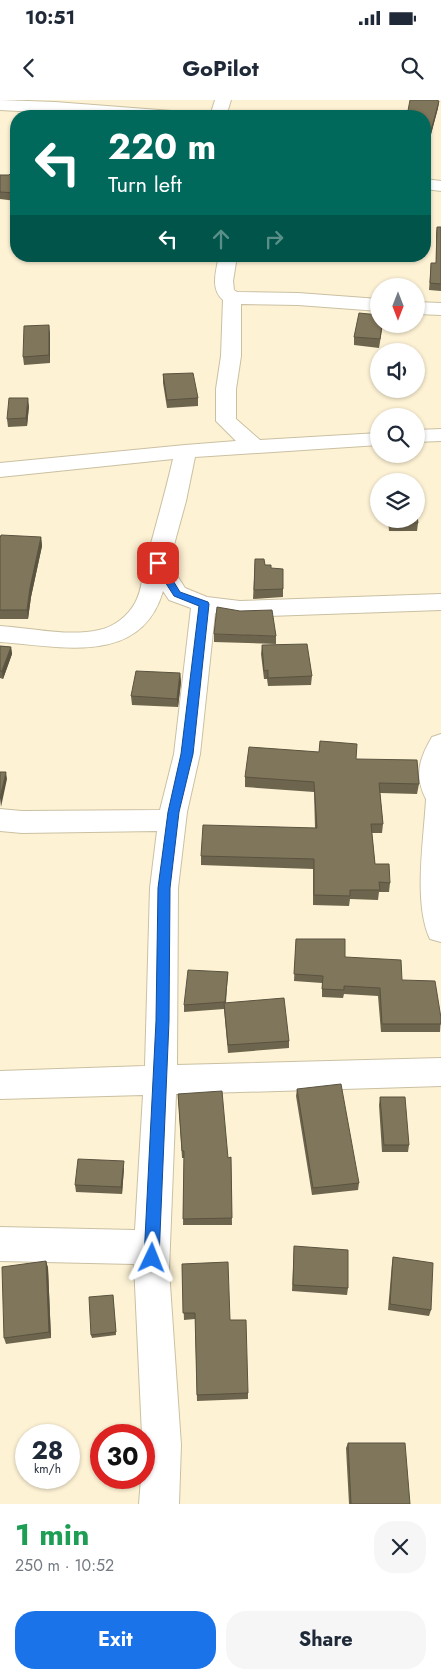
<!DOCTYPE html>
<html lang="en">
<head>
<meta charset="utf-8">
<style>
	:root { --surface:#fff; --page:#f6f6f7; --text:#1f2937; --muted:#747a83; --accent:#1a73e8 }
	body { margin:0; font-family:Jost,sans-serif; background:var(--page); color:var(--text); height:100vh; display:flex; flex-direction:column; font-size:19px; white-space:nowrap }
	* { box-sizing:border-box; margin:0 }
	p { font-size:16px; color:var(--muted) }
	.icon { flex:none; width:28px; height:28px; fill:none; stroke:currentColor; stroke-width:2; stroke-linecap:round; stroke-linejoin:round }
	.map { position:relative; height:1404px; overflow:hidden }
	.side { display:flex; flex-direction:column; background:var(--surface); flex:1 }
	.side>* { flex:none }
	.guide { position:absolute; left:10px; top:10px; width:421px; height:152px; border-radius:20px; box-shadow:0 1px 4px #0004; background:#00695c; color:#fff; overflow:hidden }
	.needle { width:32px; rotate:180deg }
	.tools { position:absolute; left:370px; top:178px; display:grid; gap:10px }
	.tools a { display:grid; place-items:center; width:55px; height:55px; border-radius:50%; background:var(--surface); box-shadow:0 1px 4px #0004; font-size:25px }
	.speed { position:absolute; left:15px; top:1324px; display:flex; gap:10px; font-size:25px; font-weight:700; text-align:center }
	.speed>* { display:grid; place-content:center; width:65px; height:65px; border-radius:50%; background:var(--surface); box-shadow:0 1px 4px #0004; line-height:1 }
	.speed small { font-size:12px; font-weight:400 }
	.speed .limit { border:8px solid #d22; background:#fff; color:#111 }
	.pin { position:absolute; display:grid; place-items:center; width:42px; height:42px; color:#fff; margin:-21px; border-radius:10px; box-shadow:0 2px 8px #0006 }
	.me { position:absolute; width:55px; margin:-28px; rotate:2deg; stroke-linejoin:round; filter:drop-shadow(0 0 4px #0008) }
	.turn { display:flex; align-items:center; gap:18px; height:105px; padding:0 15px; font-size:22px }
	.turn .icon { width:65px; height:65px; stroke-width:2.5 }
	.turn b { display:block; font-size:35px; line-height:42px }
	.lanes { display:flex; align-items:center; height:48px; padding:0 15px; background:#0003; justify-content:center; gap:25px; direction:ltr }
	.lanes .off { opacity:.35 }
	.round { display:grid; place-items:center; flex:none; width:52px; height:52px; border-radius:20px; background:var(--page) }
	.overview { display:flex; align-items:center; justify-content:space-between; height:85px; padding:0 15px }
	h1 { font-size:30px; font-weight:700; line-height:38px; color:#1e9e55 }
	.action { display:flex; gap:10px; margin-top:auto; padding:10px 15px }
	.action a { flex:1; height:58px; border-radius:20px; background:var(--accent); color:#fff; font-size:20px; font-weight:700; line-height:58px; text-align:center }
	.action a+a { background:var(--page); color:var(--text) }
	.status { display:flex; justify-content:space-between; align-items:center; height:35px; padding:0 25px; background:var(--surface); direction:ltr }
	.status svg { height:14px; fill:currentColor }
	header { display:flex; justify-content:space-between; align-items:center; height:65px; padding:0 15px; background:var(--surface); font-size:22px; font-weight:700 }
	.map>svg:first-child { display:block }
	.lines { fill:none; stroke-linecap:round; stroke-linejoin:round }
	.minor-casing { stroke:#cac0a2; stroke-width:2 }
	.minor { fill:#fff; fill-rule:evenodd }
	.wall { fill:#6e654e }
	.shaded-wall { fill:#5a5340 }
	.building { fill:#80765b; stroke:#5a5340 }
	.route { fill:#1a73e8; stroke:#114b97 }
</style>
</head>
<body>
<div class="status"><b>10:51</b><svg viewBox="0 0 49 12"><path d="M0 12V9h3v3zM5 12V6h3v6zM10 12V3h3v9zM15 12V0h3v12zM26 1h20v11H26zM47 4h2v5h-2z"/></svg></div>
<header><svg class="icon" aria-label="back" viewBox="0 0 24 24"><path d="M15 5l-7 7 7 7"/></svg>GoPilot<svg class="icon" aria-label="search" viewBox="0 0 24 24"><circle cx="10" cy="10" r="6"/><path d="M15 15l6 6"/></svg></header>
<div class="map">
<svg width="441" height="1404" viewBox="0 0 441 1404">
	<rect width="100%" height="100%" fill="#fdf2d4"/>
	<g class="lines">
		<defs>
			<path id="minor" d="M 0,0 L 55,2 L 172,11 L 178,13 L 180,16 L 115,16 L 0,10 Z
				M 215,0 L 231,0 L 226,16 L 210,16 Z
				M 425,79 L 441,81 L 441,91 L 425,89 Z
				M 219,156 L 237,156 L 233,181 L 234,190 L 237,192 L 298,193 L 379,199 L 379,211 L 298,205 L 241,204 L 241,256 L 236,289 L 236,319 L 260,340 L 379,333 L 379,345 L 195,357 L 186,401 L 169,463 L 185,488 L 207,497 L 240,501 L 441,494 L 441,510 L 240,517 L 215,513 L 200,654 L 187,712 L 178,788 L 177,965 L 441,958 L 441,986 L 176,994 L 169,1170 L 181,1345 L 179,1404 L 139,1404 L 141,1378 L 144,1378 L 144,1335 L 142,1335 L 134,1164 L 0,1161 L 0,1127 L 135,1130 L 143,995 L 0,999 L 0,971 L 145,966 L 150,788 L 157,731 L 22,733 L 0,731 L 0,709 L 22,711 L 160,710 L 174,654 L 191,508 L 169,500 L 163,491 C 141,567 59,546 0,542 L 0,526 C 32,528 68,537 99,530 C 114,527 128,516 135,503 C 142,491 142,476 146,462 C 155,428 165,394 173,359 L 0,377 L 0,363 L 185,345 L 236,341 L 216,321 L 216,289 L 221,256 L 223,200 C 210,189 216,171 219,156 Z
				M 416,202 L 441,203 L 441,215 L 416,214 Z
				M 441,329 L 441,341 L 416,342 L 416,330 Z
				M 441,634 L 441,842 L 430,839 C 413,803 424,739 426,699 C 414,676 419,659 432,637 Z"/>
		</defs>
		<!-- minor casing -->
		<use href="#minor" class="minor-casing"/>
		<!-- minor -->
		<use href="#minor" class="minor"/>
	</g>
	<!-- wall -->
	<path class="wall" d="M 439,1 L 438,8 L 426,53 L 425,52 L 425,16 Z
		M 16,72 L 16,101 L 0,99 L 0,75 L 9,75 Z
		M 437,127 L 441,127 L 441,191 L 429,190 L 431,163 L 436,163 L 436,134 Z
		M 379,224 L 383,224 L 379,248 L 354,245 L 354,237 Z
		M 50,233 L 50,263 L 24,265 L 23,257 Z
		M 163,274 L 198,298 L 198,306 L 167,308 L 163,283 Z
		M 29,306 L 27,326 L 8,327 L 7,319 Z
		M 388,419 L 416,419 L 418,423 L 417,431 L 389,431 Z
		M 41,437 L 42,446 L 31,497 L 28,519 L 0,519 L 0,438 Z
		M 255,459 L 271,468 L 283,489 L 283,497 L 253,499 Z
		M 214,534 L 276,536 L 276,544 L 214,542 Z
		M 262,545 L 312,576 L 311,585 L 268,586 L 267,579 L 264,579 L 261,554 Z
		M 0,546 L 11,547 L 12,554 L 3,579 L 0,578 Z
		M 180,573 L 181,582 L 178,607 L 132,605 L 131,596 Z
		M 356,659 L 419,684 L 417,694 L 380,693 L 383,724 L 382,733 L 372,733 L 375,764 L 390,783 L 389,792 L 379,792 L 378,800 L 350,799 L 349,806 L 313,805 L 313,769 L 201,765 L 201,756 L 315,728 L 314,692 L 245,687 L 245,677 Z
		M 296,839 L 402,880 L 441,918 L 440,932 L 381,932 L 378,896 L 344,894 L 343,898 L 322,897 L 322,883 L 294,881 Z
		M 228,872 L 226,903 L 289,941 L 289,948 L 228,953 L 224,909 L 184,912 L 184,905 Z
		M 297,989 L 359,1083 L 358,1090 L 312,1095 L 296,996 Z
		M 178,994 L 228,1058 L 231,1057 L 232,1125 L 183,1125 L 184,1058 L 182,1058 Z
		M 380,997 L 409,1045 L 408,1052 L 382,1052 L 379,1005 Z
		M 124,1068 L 122,1094 L 76,1092 L 75,1085 Z
		M 294,1146 L 348,1188 L 347,1195 L 292,1191 Z
		M 393,1157 L 431,1210 L 429,1216 L 388,1210 L 392,1163 Z
		M 46,1161 L 48,1168 L 51,1238 L 6,1244 L 4,1238 Z
		M 182,1164 L 230,1220 L 248,1293 L 248,1299 L 197,1301 L 195,1219 L 184,1220 Z
		M 113,1195 L 116,1235 L 92,1238 L 91,1235 Z
		M 348,1343 L 410,1404 L 349,1404 L 346,1348 Z"/>
	<!-- shaded-wall -->
	<path class="shaded-wall" d="M 439,1 L 438,8 L 426,53 L 427,45 Z
		M 49,225 L 50,233 L 50,263 L 49,255 Z
		M 28,298 L 29,306 L 27,326 L 26,318 Z
		M 41,437 L 42,446 L 31,497 L 28,519 L 27,510 L 30,488 Z
		M 11,547 L 12,554 L 3,579 L 2,571 Z
		M 180,573 L 181,582 L 178,607 L 177,599 Z
		M 6,672 L 7,679 L 1,707 L 0,698 Z
		M 124,1061 L 124,1068 L 122,1094 L 121,1087 Z
		M 46,1161 L 48,1168 L 51,1238 L 49,1232 Z"/>
	<!-- building -->
	<path class="building" d="M 410,0 L 435,0 L 439,1 L 427,45 L 425,45 L 425,16 L 407,16 Z
		M 12,72 L 16,72 L 16,93 L 0,92 L 0,75 L 9,75 Z
		M 437,127 L 441,127 L 441,184 L 430,183 L 431,163 L 436,163 Z
		M 359,213 L 379,215 L 379,224 L 382,224 L 380,239 L 354,237 Z
		M 49,225 L 49,255 L 23,257 L 24,226 Z
		M 193,273 L 198,298 L 167,300 L 163,274 Z
		M 9,298 L 28,298 L 26,318 L 7,319 Z
		M 416,410 L 418,423 L 390,422 L 389,419 L 416,419 Z
		M 1,435 L 41,437 L 30,488 L 27,510 L 0,510 L 0,438 Z
		M 255,459 L 264,459 L 265,465 L 271,465 L 271,468 L 283,469 L 283,489 L 254,490 Z
		M 217,507 L 240,511 L 272,510 L 276,536 L 214,534 Z
		M 307,544 L 312,576 L 268,578 L 268,570 L 264,571 L 262,545 Z
		M 0,546 L 11,547 L 2,571 L 0,571 Z
		M 136,571 L 180,573 L 177,599 L 131,596 Z
		M 320,641 L 357,644 L 356,659 L 417,660 L 419,684 L 379,683 L 383,724 L 371,724 L 375,764 L 389,764 L 390,783 L 379,782 L 380,790 L 350,790 L 350,796 L 314,795 L 314,759 L 201,756 L 203,725 L 317,728 L 314,682 L 245,677 L 249,647 L 319,652 Z
		M 0,672 L 6,672 L 0,698 Z
		M 296,839 L 345,839 L 345,857 L 401,860 L 402,880 L 435,881 L 441,918 L 441,924 L 382,924 L 380,888 L 344,886 L 344,890 L 322,889 L 323,876 L 294,874 Z
		M 188,870 L 228,872 L 225,902 L 184,905 Z
		M 284,898 L 289,941 L 228,945 L 224,903 Z
		M 341,984 L 359,1083 L 313,1088 L 297,989 Z
		M 222,991 L 228,1058 L 231,1057 L 232,1118 L 183,1119 L 184,1051 L 182,1051 L 178,994 Z
		M 380,997 L 405,997 L 409,1045 L 384,1045 Z
		M 78,1059 L 124,1061 L 121,1087 L 75,1085 Z
		M 294,1146 L 348,1150 L 348,1188 L 293,1185 Z
		M 393,1157 L 433,1163 L 431,1210 L 390,1204 Z
		M 46,1161 L 49,1232 L 4,1238 L 2,1167 Z
		M 228,1162 L 230,1220 L 246,1220 L 248,1293 L 197,1295 L 195,1213 L 183,1213 L 182,1164 Z
		M 113,1195 L 116,1232 L 91,1235 L 89,1197 Z
		M 348,1343 L 405,1343 L 410,1404 L 351,1404 Z"/>
	<!-- route -->
	<path class="route" d="M 158,460 L 161,461 L 180,492 L 208,502 L 209,504 L 193,654 L 179,712 L 170,788 L 169,921 L 159,1158 L 157,1164 L 152,1166 L 146,1164 L 144,1158 L 156,921 L 158,788 L 168,712 L 181,654 L 199,506 L 174,496 L 153,463 Z"/>
</svg>
<div class="tools">
<a><svg class="needle" viewBox="-14 -14 28 28"><path d="M0-13l5 13h-10z" fill="#e53935"/><path d="M0 13l5-13h-10z" fill="#747a83"/></svg></a>
<a><svg class="icon" aria-label="sound" viewBox="0 0 24 24"><path d="M4 9h4l5-4v14l-5-4H4zM17 9q2 3 0 6"/></svg></a>
<a><svg class="icon" aria-label="search" viewBox="0 0 24 24"><circle cx="10" cy="10" r="6"/><path d="M15 15l6 6"/></svg></a>
<a><svg class="icon" aria-label="layers" viewBox="0 0 24 24"><path d="M12 4l9 5-9 5-9-5zM3 14l9 5 9-5"/></svg></a>
</div>
<div class="speed"><div>28<small>km/h</small></div><div class="limit">30</div></div>
<div class="pin" style="left:158px;top:463px;background:#d93025"><svg class="icon" aria-label="arrive" viewBox="0 0 24 24"><path d="M6 21V4h12l-3 4 3 4H6"/></svg></div>
<svg class="me" style="left:152px;top:1158px" viewBox="-20 -20 40 40"><path d="M0-17L14 15 0 8-14 15z" fill="#1a73e8" stroke="#fff" stroke-width="4"/></svg>
<div class="guide">
<div class="turn"><svg class="icon" aria-label="left" viewBox="0 0 24 24"><path d="M17 20v-9H6M10 6l-5 5 5 5"/></svg><div><b>220 m</b>Turn left</div></div>
<div class="lanes"><svg class="icon" aria-label="left" viewBox="0 0 24 24"><path d="M17 20v-9H6M10 6l-5 5 5 5"/></svg><svg class="icon off" aria-label="ahead" viewBox="0 0 24 24"><path d="M12 20V5M6 11l6-6 6 6"/></svg><svg class="icon off" aria-label="right" viewBox="0 0 24 24"><path d="M7 20v-9h11M14 6l5 5-5 5"/></svg></div>
</div>
</div>
<section class="side">
<div class="overview"><div><h1>1 min</h1><p>250 m · 10:52</p></div><a class="round"><svg class="icon" aria-label="close" viewBox="0 0 24 24"><path d="M6 6l12 12M18 6L6 18"/></svg></a></div>
<div class="action"><a>Exit</a><a>Share</a></div>
</section>
</body>
</html>
